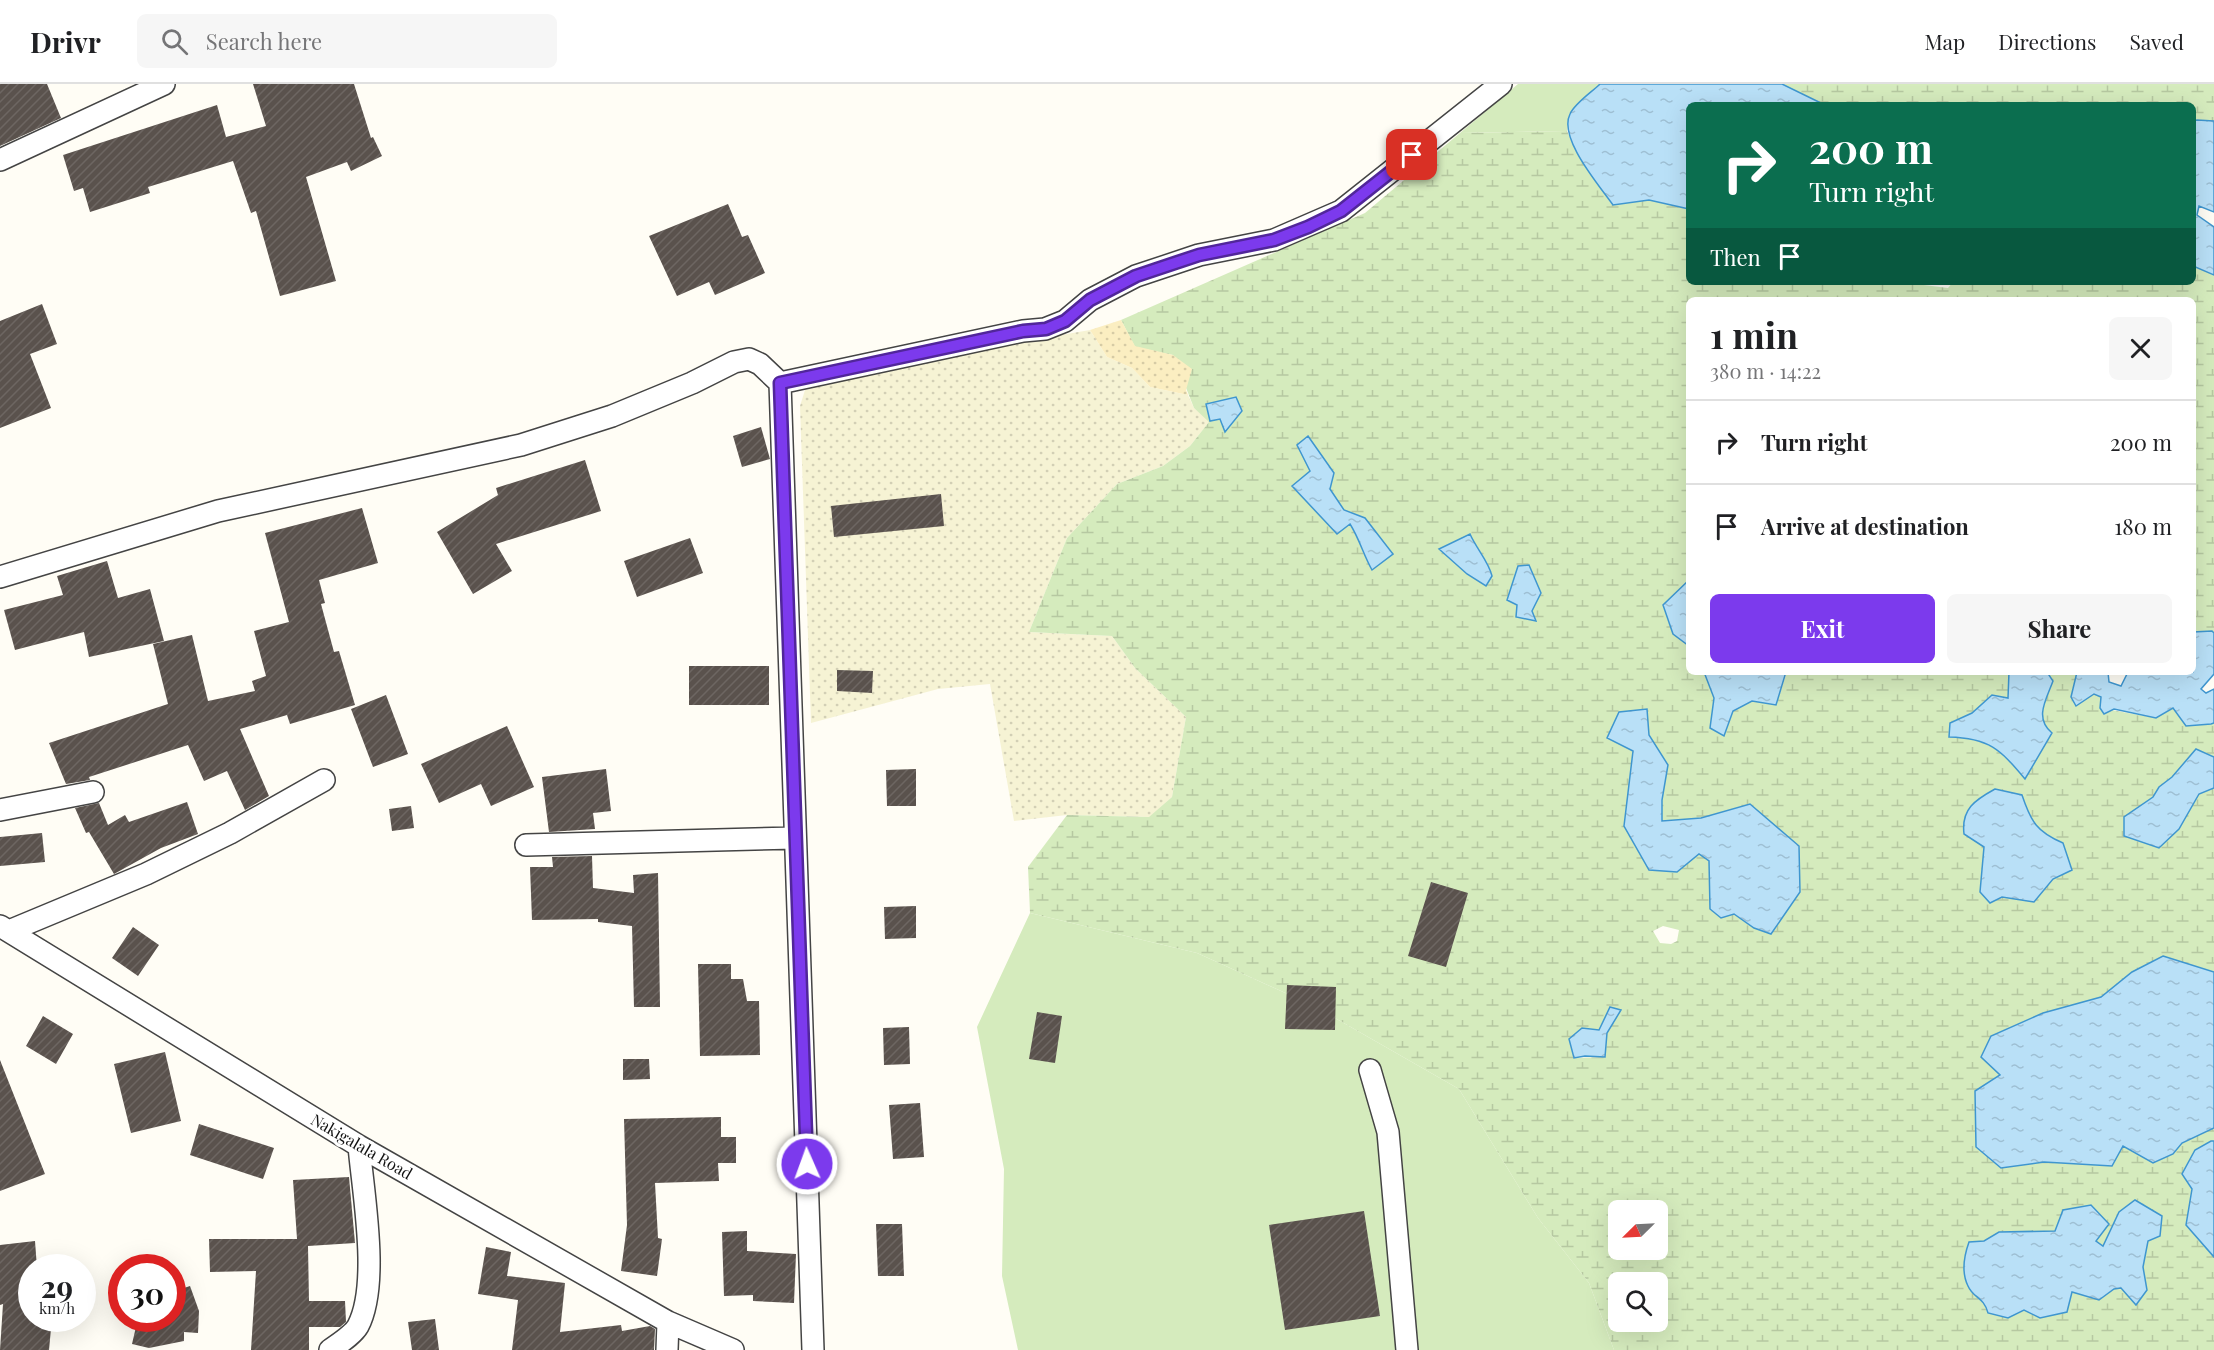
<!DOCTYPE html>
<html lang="en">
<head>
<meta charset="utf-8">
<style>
	:root { --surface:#fff; --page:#f6f6f6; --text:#202124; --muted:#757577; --line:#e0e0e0; --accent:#7c3aed }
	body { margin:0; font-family:"Playfair Display",serif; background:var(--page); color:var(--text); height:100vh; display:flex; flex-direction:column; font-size:22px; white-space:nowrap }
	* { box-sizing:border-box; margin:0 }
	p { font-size:20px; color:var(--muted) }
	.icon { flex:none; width:33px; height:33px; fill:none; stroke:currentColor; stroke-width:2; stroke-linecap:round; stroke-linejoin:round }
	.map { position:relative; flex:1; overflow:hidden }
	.drawer { position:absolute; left:1686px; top:213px; width:510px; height:378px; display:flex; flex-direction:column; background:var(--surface); border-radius:9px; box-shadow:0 6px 24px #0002 }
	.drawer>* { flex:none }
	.banner { position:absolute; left:1686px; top:18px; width:510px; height:183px; border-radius:9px; box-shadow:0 6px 24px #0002; background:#0b6e4f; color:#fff; overflow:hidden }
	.needle { width:39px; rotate:246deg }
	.controls { position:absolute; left:1608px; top:1116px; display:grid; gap:12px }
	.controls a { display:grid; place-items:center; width:60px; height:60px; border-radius:9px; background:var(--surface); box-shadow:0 6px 24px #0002; font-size:30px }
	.speed { position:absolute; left:18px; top:1170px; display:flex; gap:12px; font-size:30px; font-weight:700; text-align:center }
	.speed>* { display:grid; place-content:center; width:78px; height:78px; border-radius:50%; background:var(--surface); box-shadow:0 6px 24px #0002; line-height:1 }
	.speed small { font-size:15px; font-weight:400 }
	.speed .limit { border:9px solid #d22; background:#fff; color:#111 }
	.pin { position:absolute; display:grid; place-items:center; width:51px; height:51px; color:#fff; margin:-26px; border-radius:12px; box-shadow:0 3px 9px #0006 }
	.me { position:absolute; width:66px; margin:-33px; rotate:358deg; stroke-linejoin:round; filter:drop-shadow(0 0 4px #0008) }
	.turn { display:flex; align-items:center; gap:21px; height:126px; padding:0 24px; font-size:27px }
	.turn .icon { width:78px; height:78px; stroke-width:2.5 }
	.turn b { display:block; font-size:42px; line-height:51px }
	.then { display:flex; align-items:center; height:57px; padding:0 24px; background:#0003; gap:12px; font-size:22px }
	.round { display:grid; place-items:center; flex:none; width:63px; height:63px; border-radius:9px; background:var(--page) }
	.head { display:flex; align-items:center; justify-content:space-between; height:102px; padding:0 24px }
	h1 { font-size:36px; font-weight:700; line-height:45px }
	.primary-button { display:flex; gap:12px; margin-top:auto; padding:12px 24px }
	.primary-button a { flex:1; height:69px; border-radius:9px; background:var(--accent); color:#fff; font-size:24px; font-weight:700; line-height:69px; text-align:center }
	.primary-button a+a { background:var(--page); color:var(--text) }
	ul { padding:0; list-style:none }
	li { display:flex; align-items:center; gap:18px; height:84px; padding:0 24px; border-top:2px solid var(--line) }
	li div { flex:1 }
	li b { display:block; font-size:22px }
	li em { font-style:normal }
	header { display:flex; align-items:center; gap:36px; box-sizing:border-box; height:84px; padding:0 30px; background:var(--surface); border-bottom:2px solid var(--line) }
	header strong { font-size:28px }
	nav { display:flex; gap:33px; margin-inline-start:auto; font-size:21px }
	.search { width:420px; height:54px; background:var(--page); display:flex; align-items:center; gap:15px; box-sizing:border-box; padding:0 21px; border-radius:9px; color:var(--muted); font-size:22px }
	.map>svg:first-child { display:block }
	.farmland { fill:url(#farmland-dots) }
	.grass { fill:#d5ebbd }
	.wetland { fill:url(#wetland-marsh); fill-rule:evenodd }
	.sand { fill:url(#sand-dots) }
	.water { fill:url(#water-ripples); stroke:#3f96cf; stroke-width:1.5 }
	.building { fill:url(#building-hatch) }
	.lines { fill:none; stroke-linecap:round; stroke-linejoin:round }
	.minor-casing { stroke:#444; stroke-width:24 }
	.minor { stroke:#fff; stroke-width:21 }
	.route-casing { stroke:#51269a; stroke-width:15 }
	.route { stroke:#7c3aed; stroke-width:10 }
	.labels { text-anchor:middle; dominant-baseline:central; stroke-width:6; stroke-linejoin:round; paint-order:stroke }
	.street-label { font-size:16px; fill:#111; stroke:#fff }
</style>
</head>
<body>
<header>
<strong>Drivr</strong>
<div class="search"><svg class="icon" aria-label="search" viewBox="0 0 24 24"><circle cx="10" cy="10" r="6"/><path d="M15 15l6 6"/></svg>Search here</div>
<nav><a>Map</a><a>Directions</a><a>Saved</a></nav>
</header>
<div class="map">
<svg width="2214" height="1266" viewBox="0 0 2214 1266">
	<defs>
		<pattern id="farmland-dots" width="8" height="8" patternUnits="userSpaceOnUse" patternTransform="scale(1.5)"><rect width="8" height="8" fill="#f6f3d4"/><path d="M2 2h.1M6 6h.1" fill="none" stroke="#d2cfb5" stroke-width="1.8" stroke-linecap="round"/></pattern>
		<pattern id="wetland-marsh" width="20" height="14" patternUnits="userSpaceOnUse" patternTransform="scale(1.5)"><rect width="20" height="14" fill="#d5ebbd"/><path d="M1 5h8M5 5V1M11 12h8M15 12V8" fill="none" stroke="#b6c8a1"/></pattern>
		<pattern id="sand-dots" width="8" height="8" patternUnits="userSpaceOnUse" patternTransform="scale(1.5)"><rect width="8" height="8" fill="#fbeec1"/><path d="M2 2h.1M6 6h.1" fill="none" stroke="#d6cba5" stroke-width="1.8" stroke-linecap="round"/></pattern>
		<pattern id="water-ripples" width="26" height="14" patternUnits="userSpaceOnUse" patternTransform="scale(1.5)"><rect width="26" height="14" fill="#b9e0f7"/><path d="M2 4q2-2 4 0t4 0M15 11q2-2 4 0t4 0" fill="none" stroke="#9ebfd3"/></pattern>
		<pattern id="building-hatch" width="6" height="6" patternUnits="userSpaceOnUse" patternTransform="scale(1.5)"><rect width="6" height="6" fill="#5a524d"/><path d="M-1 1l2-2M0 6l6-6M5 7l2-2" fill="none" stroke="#6d6662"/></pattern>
	</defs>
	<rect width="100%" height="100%" fill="#fffdf5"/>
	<!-- farmland -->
	<path class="farmland" d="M 1090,246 L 1107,273 L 1132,284 L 1150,303 L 1188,311 L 1194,324 L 1210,337 L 1190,362 L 1163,382 L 1117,400 L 1067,454 L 1029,548 L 1112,552 L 1135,584 L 1186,633 L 1172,713 L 1150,733 L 1067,731 L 1014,737 L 990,600 L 938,605 L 811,639 L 800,322 L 805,306 L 974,266 Z"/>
	<!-- grass -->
	<path class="grass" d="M 1518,0 L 1600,0 L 1570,29 L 1567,47 L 1460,49 Z
		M 1030,829 L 1197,869 L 1314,922 L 1459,1005 L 1538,1134 L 1589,1199 L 1614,1266 L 1018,1266 L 1002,1192 L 1004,1085 L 977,943 Z"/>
	<!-- wetland -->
	<path class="wetland" d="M 1782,0 L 2214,0 L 2214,37 L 2193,37 L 2193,21 L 1825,21 Z
		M 1567,47 L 1574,63 L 1612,121 L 1649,116 L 1689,125 L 1689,198 L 1900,198 L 1948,204 L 1953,198 L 2193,198 L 2193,182 L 2214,191 L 2214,549 L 2211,547 L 2193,548 L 2193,216 L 1689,216 L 1689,496 L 1663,522 L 1673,550 L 1689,562 L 1689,588 L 1704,588 L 1714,614 L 1710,644 L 1724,652 L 1733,627 L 1752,617 L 1776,621 L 1787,588 L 2009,588 L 2009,614 L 1992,611 L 1972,629 L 1950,639 L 1949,653 C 1989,654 2000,666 2025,695 L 2052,649 C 2034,633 2046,616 2053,597 L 2047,588 L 2077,588 L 2071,612 L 2094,610 L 2101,612 L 2100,624 L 2156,634 L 2174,624 L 2211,640 L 2214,639 L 2214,673 L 2196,665 L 2172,693 L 2159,703 L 2153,713 L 2124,733 L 2125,752 L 2133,754 L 2179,745 L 2199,710 L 2214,704 L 2214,888 L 2163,872 L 2132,888 L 2101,913 L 2043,929 L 2001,990 L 1975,1007 L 1976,1063 L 2001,1084 L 2044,1078 L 2111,1082 L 2123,1062 L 2173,1070 L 2182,1059 L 2214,1044 L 2214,1057 L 2210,1057 L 2192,1105 L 2186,1141 L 2214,1173 L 2214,1266 L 1614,1266 L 1589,1199 L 1538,1134 L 1459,1005 L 1314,922 L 1197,869 L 1030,829 L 1028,783 L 1067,731 L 1149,733 L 1172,713 L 1186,633 L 1135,584 L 1112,552 L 1029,548 L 1067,454 L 1117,400 L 1163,382 L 1190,362 L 1209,338 L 1194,324 L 1173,271 L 1135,263 L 1121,236 L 1365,129 L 1460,49 ZM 1311,387 L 1330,405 L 1344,426 L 1365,434 L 1393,470 L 1372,485 C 1363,470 1360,455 1349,440 L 1337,449 L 1292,403 ZM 1470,450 C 1476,463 1489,478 1492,491 L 1486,502 ZM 1647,625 L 1649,651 L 1668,681 L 1662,716 L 1662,737 L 1701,734 L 1750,720 L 1799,762 L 1797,780 L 1754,844 L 1734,830 L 1710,825 L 1710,777 L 1699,770 L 1677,788 L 1624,742 L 1633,667 L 1607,654 ZM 2022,711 C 2031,738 2037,748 2063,759 L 2053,795 L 2034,818 L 1980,807 L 1984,763 ZM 1663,842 L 1679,846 L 1677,857 L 1671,860 L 1660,859 L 1653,847 ZM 1599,946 L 1605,973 L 1574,974 L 1569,955 ZM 1618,1126 L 1658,1126 L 1658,1166 L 1618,1166 ZM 2055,1147 L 2096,1157 L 2104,1163 L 2110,1149 L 2148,1157 L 2143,1183 L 2147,1206 L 2114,1205 L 2099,1216 L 2072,1208 L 2067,1228 L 2040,1234 L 2025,1226 L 2008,1234 L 1968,1203 L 1969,1158 L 1984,1157 L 1999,1148 ZM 1618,1198 L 1658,1198 L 1658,1238 L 1618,1238 Z"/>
	<!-- sand -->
	<path class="sand" d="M 1121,236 L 1135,262 L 1173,271 L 1192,285 L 1186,306 L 1188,311 L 1150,303 L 1132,284 L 1107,273 L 1090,246 Z"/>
	<!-- water -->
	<path class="water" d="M 1600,0 L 1782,0 L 1825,21 L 1689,21 L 1689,125 L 1649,116 L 1613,121 C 1599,101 1558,54 1570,30 C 1575,19 1592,8 1600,0 Z
		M 2197,36 L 2214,37 L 2214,128 L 2199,122 L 2197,131 L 2214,143 L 2214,191 L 2193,182 L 2193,37 Z
		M 1236,313 L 1242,327 L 1225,348 L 1220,335 L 1210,337 L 1206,320 Z
		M 1308,352 L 1334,389 L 1330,405 L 1344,426 L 1365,434 L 1393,470 L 1372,486 C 1363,470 1360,456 1350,440 L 1337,450 L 1292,402 L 1310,387 L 1297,361 Z
		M 1470,450 C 1476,464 1489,478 1492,492 L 1486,502 L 1467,490 L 1439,465 Z
		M 1529,481 L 1541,509 L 1532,527 L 1536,537 L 1516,533 L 1517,521 L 1507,516 L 1518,482 Z
		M 1689,496 L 1689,562 L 1673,550 L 1663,521 Z
		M 2212,547 L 2214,549 L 2214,590 L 2201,605 L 2206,609 L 2214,605 L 2214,639 L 2211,640 L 2186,642 L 2173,624 L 2156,634 L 2114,625 L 2104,630 L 2100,624 L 2101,613 L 2094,610 L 2076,622 L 2071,613 L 2077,588 L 2108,588 L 2109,598 L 2121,602 L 2128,588 L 2193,588 L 2193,548 Z
		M 1704,588 L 1786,588 L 1776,621 L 1752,617 L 1733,627 L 1724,652 L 1710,644 L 1714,614 Z
		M 2009,588 L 2047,588 L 2053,597 C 2046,616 2034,634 2052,649 L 2025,695 C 2000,665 1989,654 1949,653 L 1950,639 L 1972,629 L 1992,611 L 2008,614 Z
		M 1647,625 L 1649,651 L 1668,681 L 1662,716 L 1662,737 L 1701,734 L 1750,720 L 1799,762 L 1800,808 L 1771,850 L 1754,844 L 1734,830 L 1721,834 L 1710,825 L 1709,777 L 1699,770 L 1677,788 L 1649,786 L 1624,742 L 1633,667 L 1607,654 L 1619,628 Z
		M 2196,665 L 2214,673 L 2214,704 L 2199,710 L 2179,745 L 2159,764 L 2124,752 L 2124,733 L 2153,713 L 2159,703 L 2172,693 Z
		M 1995,705 L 2022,711 C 2031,738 2037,748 2063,759 L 2072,786 L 2053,795 L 2034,818 L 2002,813 L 1990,819 L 1980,808 L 1984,763 L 1964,750 C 1961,725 1975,716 1995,705 Z
		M 2163,872 L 2214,888 L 2214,1044 L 2182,1059 L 2173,1070 L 2153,1079 L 2123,1062 L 2112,1082 L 2044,1078 L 2001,1084 L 1976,1063 L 1975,1007 L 2000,991 L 1981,973 L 1991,952 L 2043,929 L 2101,913 L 2132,888 Z
		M 1610,923 L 1621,926 L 1607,949 L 1605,973 L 1585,972 L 1574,974 L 1569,955 L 1582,944 L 1599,946 Z
		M 2211,1057 L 2214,1057 L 2214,1173 L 2186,1141 L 2192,1105 L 2182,1090 L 2195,1066 Z
		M 2135,1116 L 2162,1132 L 2160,1152 L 2148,1157 L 2143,1183 L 2147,1206 L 2136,1221 L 2121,1204 L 2114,1205 L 2099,1216 L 2072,1208 L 2067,1228 L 2040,1234 L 2024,1226 L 2008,1234 L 1988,1229 C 1984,1213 1973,1214 1968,1202 C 1961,1188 1964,1172 1969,1158 L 1984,1157 L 1999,1148 L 2055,1147 L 2063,1126 L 2091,1121 L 2109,1140 L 2096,1157 L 2103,1162 L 2119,1128 Z"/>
	<!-- building -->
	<path class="building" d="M 0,0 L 47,0 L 61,34 L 0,62 Z
		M 253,0 L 354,0 L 371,54 L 373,53 L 382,72 L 351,87 L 347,78 L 306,93 L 336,197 L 280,212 L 256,127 L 251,129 L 233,77 L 148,103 L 150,109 L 90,128 L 83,104 L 74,107 L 63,71 L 217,21 L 226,53 L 266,42 Z
		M 728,120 L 742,153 L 748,151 L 765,189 L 715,211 L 709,198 L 677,212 L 649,152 Z
		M 42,220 L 57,260 L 30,270 L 51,324 L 0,344 L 0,237 Z
		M 761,343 L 770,375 L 742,383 L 733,352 Z
		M 585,376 L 601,427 L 496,460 L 512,487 L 473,510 L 437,448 L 498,411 L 496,404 Z
		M 941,410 L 944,442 L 834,453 L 831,422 Z
		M 362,424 L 378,479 L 319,496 L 325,519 L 321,520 L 334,568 L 339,567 L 355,621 L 290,640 L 287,631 L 240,645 L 269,712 L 245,726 L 227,687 L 204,697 L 188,661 L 89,693 L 90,696 L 66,700 L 49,659 L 168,620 L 153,560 L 192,551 L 208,617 L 255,607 L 252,597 L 266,592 L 254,547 L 289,538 L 265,449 Z
		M 690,454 L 703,489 L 637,513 L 624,477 Z
		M 107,477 L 118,514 L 150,505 L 164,557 L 89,573 L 84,548 L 15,566 L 4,526 L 63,511 L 57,492 Z
		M 689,582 L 769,582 L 769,621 L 689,621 Z
		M 837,586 L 873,587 L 872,609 L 837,607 Z
		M 386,611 L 408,670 L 373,683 L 351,625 Z
		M 507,642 L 534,703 L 491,722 L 481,700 L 439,719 L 421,680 Z
		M 606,685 L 611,727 L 593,729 L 595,745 L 549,748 L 542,693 Z
		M 916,685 L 916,722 L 887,722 L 886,686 Z
		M 187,718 L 198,750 L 161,764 L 114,790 L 89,748 L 86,749 L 75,724 L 99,719 L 108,741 L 125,731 L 129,738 Z
		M 411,722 L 414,744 L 392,747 L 389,725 Z
		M 42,749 L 45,778 L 0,782 L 0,753 Z
		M 592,772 L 593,804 L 634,809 L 633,791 L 658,789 L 660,923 L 634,923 L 632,842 L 598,838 L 598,835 L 532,836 L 530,783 L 553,783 L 552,773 Z
		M 1431,798 L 1468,809 L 1446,883 L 1408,872 Z
		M 916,822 L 916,854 L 885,855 L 884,823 Z
		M 133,843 L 159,861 L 138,892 L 112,874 Z
		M 698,880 L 731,880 L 731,895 L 743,895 L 747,917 L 759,917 L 760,971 L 700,972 Z
		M 1287,901 L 1336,903 L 1335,946 L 1285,945 Z
		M 1037,928 L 1062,932 L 1055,979 L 1029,975 Z
		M 43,932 L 73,950 L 56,980 L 26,962 Z
		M 909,943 L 910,980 L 884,981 L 883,944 Z
		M 165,968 L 181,1037 L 131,1049 L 114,980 Z
		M 623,975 L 649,975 L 650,995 L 623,996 Z
		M 0,976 L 45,1090 L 0,1107 Z
		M 920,1019 L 924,1073 L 893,1075 L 889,1021 Z
		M 721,1033 L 721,1053 L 736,1053 L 736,1079 L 718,1079 L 719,1097 L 655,1099 L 658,1154 L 662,1155 L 657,1192 L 621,1187 L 627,1141 L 624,1035 Z
		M 199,1040 L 274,1064 L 263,1095 L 190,1071 Z
		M 349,1093 L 355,1159 L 308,1162 L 309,1217 L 345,1217 L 346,1238 L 340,1243 L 309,1243 L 309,1266 L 251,1266 L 256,1187 L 210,1188 L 209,1155 L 297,1155 L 293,1096 Z
		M 1364,1127 L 1380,1232 L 1285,1246 L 1269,1141 Z
		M 876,1140 L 902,1140 L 904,1192 L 878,1192 Z
		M 747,1147 L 747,1167 L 796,1170 L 794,1219 L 753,1217 L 753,1211 L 724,1212 L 722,1148 Z
		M 35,1157 L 37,1184 L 32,1184 L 32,1234 L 52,1234 L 49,1266 L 0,1266 L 3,1220 L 0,1221 L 0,1161 Z
		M 486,1163 L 511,1168 L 507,1192 L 565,1199 L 560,1248 L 621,1241 L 622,1247 L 650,1242 L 655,1245 L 654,1266 L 512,1266 L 518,1216 L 478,1210 Z
		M 190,1202 L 199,1227 L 198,1249 L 184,1248 L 184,1257 L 149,1264 L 132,1260 L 138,1234 L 172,1234 L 172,1208 Z
		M 435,1235 L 439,1266 L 412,1266 L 408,1238 Z"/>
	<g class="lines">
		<defs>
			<path id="minor" d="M 0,76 L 164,0
				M 780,299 L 813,1266
				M 0,493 L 218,427 L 521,361 L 612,332 L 692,299 L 734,278 L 749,275 L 760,280 L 780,299 L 1023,247 L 1045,245 L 1065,237 L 1090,216 L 1136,192 L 1199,171 L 1274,156 L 1341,127 L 1501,0
				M 0,726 L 93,708
				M 526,761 L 795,754
				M 0,842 L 359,1062 L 668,1238 L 733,1266
				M 9,847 L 146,790 L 230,749 L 324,696
				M 1370,986 L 1388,1048 L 1407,1266
				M 330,1266 C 338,1260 353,1251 358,1242 C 380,1200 363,1109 359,1062
				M 667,1266 L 668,1238"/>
		</defs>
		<!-- minor casing -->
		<use href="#minor" class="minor-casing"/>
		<!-- minor -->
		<use href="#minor" class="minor"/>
	</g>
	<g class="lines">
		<defs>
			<path id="route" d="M 807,1080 L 780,299 L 1023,247 L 1046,245 L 1065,237 L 1090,216 L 1136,192 L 1199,171 L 1274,156 L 1308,143 L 1341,127 L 1412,71"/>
		</defs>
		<!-- route casing -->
		<use href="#route" class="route-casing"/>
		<!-- route -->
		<use href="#route" class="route"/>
	</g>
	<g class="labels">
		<!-- street labels -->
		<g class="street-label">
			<text transform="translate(362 1062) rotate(30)">Nakigalala Road</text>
		</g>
	</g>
</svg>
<div class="controls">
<a><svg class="needle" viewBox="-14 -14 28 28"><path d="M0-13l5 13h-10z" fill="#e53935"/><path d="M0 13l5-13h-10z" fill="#757577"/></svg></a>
<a><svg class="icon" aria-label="search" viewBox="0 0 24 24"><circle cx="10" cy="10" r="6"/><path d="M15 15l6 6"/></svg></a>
</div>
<div class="speed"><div>29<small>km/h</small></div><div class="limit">30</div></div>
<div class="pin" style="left:1412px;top:71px;background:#d93025"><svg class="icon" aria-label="arrive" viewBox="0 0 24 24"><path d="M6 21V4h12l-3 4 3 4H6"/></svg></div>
<svg class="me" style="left:807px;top:1080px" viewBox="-20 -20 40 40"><circle r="17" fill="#7c3aed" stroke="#fff" stroke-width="3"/><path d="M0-11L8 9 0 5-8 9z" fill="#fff"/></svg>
<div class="banner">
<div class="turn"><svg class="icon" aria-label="right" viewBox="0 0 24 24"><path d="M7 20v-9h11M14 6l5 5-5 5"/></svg><div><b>200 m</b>Turn right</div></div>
<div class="then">Then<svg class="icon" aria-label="arrive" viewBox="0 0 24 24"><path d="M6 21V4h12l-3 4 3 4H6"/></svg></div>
</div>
<section class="drawer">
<div class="head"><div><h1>1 min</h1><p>380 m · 14:22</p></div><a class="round"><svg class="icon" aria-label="close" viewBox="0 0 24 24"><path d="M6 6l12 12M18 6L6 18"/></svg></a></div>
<ul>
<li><svg class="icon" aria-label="right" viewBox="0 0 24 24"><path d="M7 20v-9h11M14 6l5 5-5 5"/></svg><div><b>Turn right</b></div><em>200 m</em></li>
<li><svg class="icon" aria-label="arrive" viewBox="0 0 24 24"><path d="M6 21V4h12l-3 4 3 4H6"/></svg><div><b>Arrive at destination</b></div><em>180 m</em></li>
</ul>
<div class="primary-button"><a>Exit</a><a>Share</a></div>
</section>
</div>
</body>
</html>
